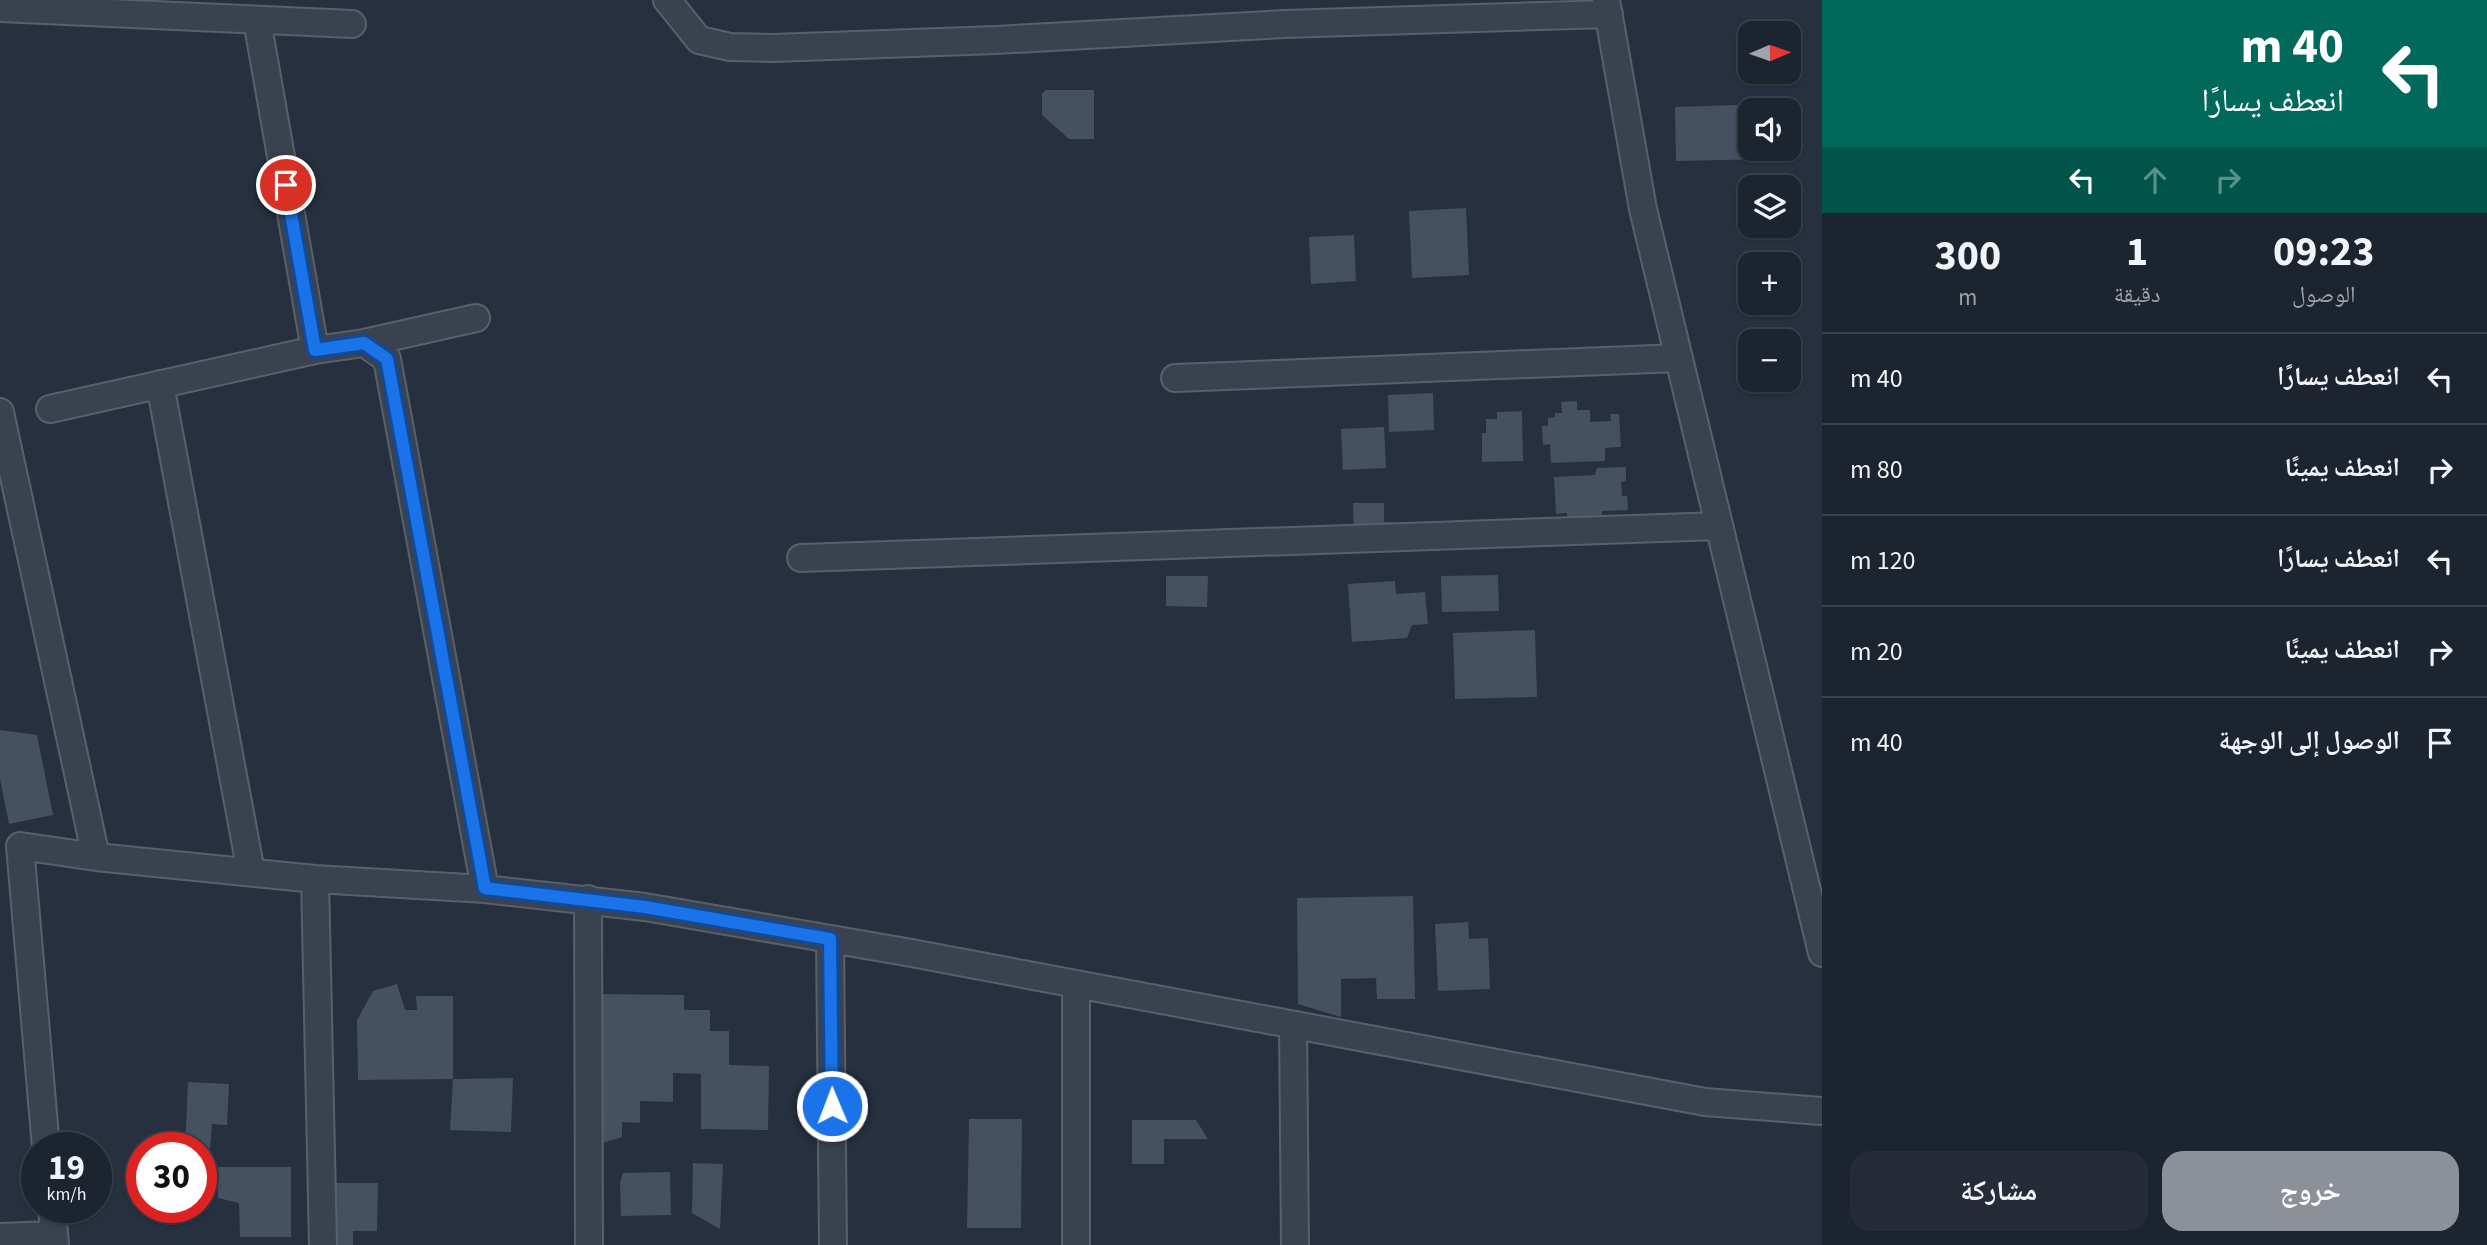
<!DOCTYPE html>
<html lang="ar">
<head>
<meta charset="utf-8">
<style>
	:root { --surface:#1c242f; --page:#252c37; --text:#f1f3f6; --muted:#a0a4aa; --line:#3a414b; --accent:#8c9099 }
	body { margin:0; font-family:"Source Sans 3","Noto Naskh Arabic",sans-serif; background:var(--page); color:var(--text); direction:rtl; height:100vh; display:flex; flex-direction:column; font-size:26px; white-space:nowrap }
	* { box-sizing:border-box; margin:0 }
	p { font-size:23px; color:var(--muted) }
	.icon { flex:none; width:38px; height:38px; fill:none; stroke:currentColor; stroke-width:2; stroke-linecap:round; stroke-linejoin:round }
	.map { position:relative; flex:1; overflow:hidden; direction:ltr }
	.panel { display:flex; flex-direction:column; background:var(--surface); width:665px }
	.panel>* { flex:none }
	.banner { background:#00695c; color:#fff; overflow:hidden }
	.needle { width:46px; rotate:88deg }
	.tools { position:absolute; left:1738px; top:21px; display:grid; gap:14px }
	.tools a { display:grid; place-items:center; width:63px; height:63px; border-radius:14px; background:var(--surface); box-shadow:0 2px 5px #0004,0 0 0 2px var(--line); font-size:35px }
	.speed { position:absolute; left:21px; top:1132px; display:flex; gap:14px; font-size:35px; font-weight:700; text-align:center }
	.speed>* { display:grid; place-content:center; width:91px; height:91px; border-radius:50%; background:var(--surface); box-shadow:0 2px 5px #0004,0 0 0 2px var(--line); line-height:1 }
	.speed small { font-size:18px; font-weight:400 }
	.speed .limit { border:10px solid #d22; background:#fff; color:#111 }
	.pin { position:absolute; display:grid; place-items:center; width:60px; height:60px; color:#fff; margin:-30px; border:4px solid #fff; border-radius:50%; box-shadow:0 2px 7px #0007 }
	.me { position:absolute; width:77px; margin:-38px; rotate:359deg; stroke-linejoin:round; filter:drop-shadow(0 0 5px #0008) }
	.turn { display:flex; align-items:center; gap:24px; height:147px; padding:0 28px; font-size:32px }
	.turn .icon { width:91px; height:91px; stroke-width:2.5 }
	.turn b { display:block; font-size:49px; line-height:60px }
	.lanes { display:flex; align-items:center; height:66px; padding:0 28px; background:#0003; justify-content:center; gap:35px; direction:ltr }
	.lanes .off { opacity:.35 }
	.eta { display:flex; justify-content:space-evenly; align-items:center; height:119px; text-align:center }
	.eta b { font-size:42px; font-weight:700; line-height:49px }
	.action { display:flex; gap:14px; margin-top:auto; padding:14px 28px }
	.action a { flex:1; height:80px; border-radius:21px; background:var(--accent); color:#fff; font-size:28px; font-weight:700; line-height:80px; text-align:center }
	.action a+a { background:var(--page); color:var(--text) }
	ul { padding:0; list-style:none }
	li { display:flex; align-items:center; gap:21px; height:91px; padding:0 28px; border-top:2px solid var(--line) }
	li div { flex:1 }
	li b { display:block; font-size:26px }
	li em { font-style:normal }
	main { display:flex; flex:1; min-height:0 }
	.map>svg:first-child { display:block }
	.building { fill:#455060 }
	.lines { fill:none; stroke-linecap:round; stroke-linejoin:round }
	.street-casing { stroke:#58606c; stroke-width:30 }
	.street { stroke:#3a424f; stroke-width:26 }
	.route-casing { stroke:#114b97; stroke-width:18 }
	.route { stroke:#1a73e8; stroke-width:12 }
</style>
</head>
<body>
<main>
<section class="panel">
<div class="banner">
<div class="turn"><svg class="icon" aria-label="left" viewBox="0 0 24 24"><path d="M17 20v-9H6M10 6l-5 5 5 5"/></svg><div><b>40 m</b>انعطف يسارًا</div></div>
<div class="lanes"><svg class="icon" aria-label="left" viewBox="0 0 24 24"><path d="M17 20v-9H6M10 6l-5 5 5 5"/></svg><svg class="icon off" aria-label="ahead" viewBox="0 0 24 24"><path d="M12 20V5M6 11l6-6 6 6"/></svg><svg class="icon off" aria-label="right" viewBox="0 0 24 24"><path d="M7 20v-9h11M14 6l5 5-5 5"/></svg></div>
</div>
<div class="eta">
<div><b>09:23</b><p>الوصول</p></div>
<div><b>1</b><p>دقيقة</p></div>
<div><b>300</b><p>m</p></div>
</div>
<ul>
<li><svg class="icon" aria-label="left" viewBox="0 0 24 24"><path d="M17 20v-9H6M10 6l-5 5 5 5"/></svg><div><b>انعطف يسارًا</b></div><em>40 m</em></li>
<li><svg class="icon" aria-label="right" viewBox="0 0 24 24"><path d="M7 20v-9h11M14 6l5 5-5 5"/></svg><div><b>انعطف يمينًا</b></div><em>80 m</em></li>
<li><svg class="icon" aria-label="left" viewBox="0 0 24 24"><path d="M17 20v-9H6M10 6l-5 5 5 5"/></svg><div><b>انعطف يسارًا</b></div><em>120 m</em></li>
<li><svg class="icon" aria-label="right" viewBox="0 0 24 24"><path d="M7 20v-9h11M14 6l5 5-5 5"/></svg><div><b>انعطف يمينًا</b></div><em>20 m</em></li>
<li><svg class="icon" aria-label="arrive" viewBox="0 0 24 24"><path d="M6 21V4h12l-3 4 3 4H6"/></svg><div><b>الوصول إلى الوجهة</b></div><em>40 m</em></li>
</ul>
<div class="action"><a>خروج</a><a>مشاركة</a></div>
</section>
<div class="map">
<svg width="1822" height="1245" viewBox="0 0 1822 1245">
	<rect width="100%" height="100%" fill="#26303f"/>
	<!-- building -->
	<path class="building" d="M 1046,90 L 1094,90 L 1094,139 L 1069,139 L 1042,115 L 1042,94 Z
		M 1768,104 L 1768,110 L 1750,110 L 1750,149 L 1769,149 L 1770,159 L 1676,161 L 1675,107 Z
		M 1466,208 L 1469,275 L 1412,278 L 1409,211 Z
		M 1354,235 L 1356,281 L 1311,284 L 1309,237 Z
		M 1433,393 L 1434,430 L 1389,432 L 1388,395 Z
		M 1577,401 L 1577,410 L 1590,410 L 1590,422 L 1611,421 L 1610,414 L 1619,414 L 1621,447 L 1605,448 L 1605,461 L 1551,463 L 1550,444 L 1543,445 L 1542,426 L 1548,426 L 1548,418 L 1555,417 L 1555,413 L 1562,413 L 1561,402 Z
		M 1522,411 L 1523,461 L 1482,462 L 1482,433 L 1486,433 L 1486,419 L 1497,419 L 1497,412 Z
		M 1384,427 L 1386,468 L 1343,470 L 1341,429 Z
		M 1626,467 L 1626,481 L 1621,482 L 1622,496 L 1627,496 L 1628,510 L 1602,511 L 1603,524 L 1568,532 L 1567,513 L 1556,514 L 1554,477 L 1595,475 L 1597,468 Z
		M 1353,503 L 1384,503 L 1384,522 L 1393,522 L 1393,536 L 1354,536 Z
		M 1498,575 L 1499,611 L 1442,612 L 1441,576 Z
		M 1166,576 L 1208,576 L 1207,607 L 1166,606 Z
		M 1395,581 L 1396,594 L 1425,592 L 1428,624 L 1412,625 L 1407,638 L 1352,642 L 1348,584 Z
		M 1535,630 L 1537,697 L 1455,699 L 1453,633 Z
		M 0,730 L 37,735 L 53,815 L 9,824 L 0,779 Z
		M 1413,896 L 1415,999 L 1377,999 L 1376,978 L 1341,979 L 1341,1017 L 1298,1004 L 1297,898 Z
		M 1468,922 L 1469,939 L 1488,938 L 1490,989 L 1438,991 L 1435,924 Z
		M 397,984 L 405,1010 L 417,1010 L 416,996 L 453,996 L 453,1079 L 358,1080 L 357,1020 L 373,991 Z
		M 603,994 L 684,995 L 684,1010 L 710,1010 L 710,1031 L 729,1031 L 729,1065 L 769,1066 L 768,1130 L 701,1129 L 701,1074 L 673,1073 L 673,1102 L 640,1101 L 640,1123 L 622,1122 L 622,1137 L 602,1143 Z
		M 513,1078 L 511,1132 L 450,1130 L 453,1079 Z
		M 188,1082 L 229,1084 L 227,1125 L 212,1124 L 209,1161 L 201,1160 L 201,1148 L 185,1148 Z
		M 969,1119 L 1022,1119 L 1021,1228 L 967,1228 Z
		M 1132,1120 L 1196,1120 L 1208,1139 L 1164,1139 L 1164,1164 L 1132,1164 Z
		M 693,1163 L 723,1164 L 720,1229 L 692,1213 Z
		M 218,1167 L 291,1167 L 291,1237 L 240,1237 L 239,1203 L 218,1198 Z
		M 670,1172 L 671,1215 L 621,1216 L 620,1183 L 623,1173 Z
		M 336,1183 L 378,1183 L 377,1231 L 353,1231 L 353,1245 L 335,1245 Z"/>
	<g class="lines">
		<defs>
			<path id="street" d="M 667,0 L 699,40 L 730,47 L 773,48 L 996,40 L 1284,24 L 1609,14
				M 1606,0 L 1643,209 L 1822,953
				M 0,8 L 352,24
				M 257,20 L 315,350 L 364,343 L 387,359 L 485,889
				M 364,343 L 476,318
				M 1175,378 L 1679,358
				M 160,384 L 251,872
				M 50,409 L 315,350
				M 0,412 L 96,857 L 315,879 L 485,889 L 645,907 L 906,952 L 1705,1102 L 1822,1111
				M 801,558 L 1719,526
				M 315,879 L 323,1245
				M 588,899 L 589,1245
				M 830,939 L 833,1245
				M 1293,1025 L 1295,1245
				M 46,1148 L 20,846 L 96,857
				M 52,1208 L 55,1245
				M 0,1237 L 54,1235
				M 1076,1245 L 1076,984"/>
		</defs>
		<!-- street casing -->
		<use href="#street" class="street-casing"/>
		<!-- street -->
		<use href="#street" class="street"/>
	</g>
	<g class="lines">
		<defs>
			<path id="route" d="M 286,185 L 315,350 L 364,343 L 387,359 L 485,888 L 645,907 L 830,939 L 832,1106"/>
		</defs>
		<!-- route casing -->
		<use href="#route" class="route-casing"/>
		<!-- route -->
		<use href="#route" class="route"/>
	</g>
</svg>
<div class="tools">
<a><svg class="needle" viewBox="-14 -14 28 28"><path d="M0-13l5 13h-10z" fill="#e53935"/><path d="M0 13l5-13h-10z" fill="#a0a4aa"/></svg></a>
<a><svg class="icon" aria-label="sound" viewBox="0 0 24 24"><path d="M4 9h4l5-4v14l-5-4H4zM17 9q2 3 0 6"/></svg></a>
<a><svg class="icon" aria-label="layers" viewBox="0 0 24 24"><path d="M12 4l9 5-9 5-9-5zM3 14l9 5 9-5"/></svg></a>
<a>+</a>
<a>−</a>
</div>
<div class="speed"><div>19<small>km/h</small></div><div class="limit">30</div></div>
<div class="pin" style="left:286px;top:185px;background:#d93025"><svg class="icon" aria-label="arrive" viewBox="0 0 24 24"><path d="M6 21V4h12l-3 4 3 4H6"/></svg></div>
<svg class="me" style="left:832px;top:1106px" viewBox="-20 -20 40 40"><circle r="17" fill="#1a73e8" stroke="#fff" stroke-width="3"/><path d="M0-11L8 9 0 5-8 9z" fill="#fff"/></svg>
</div>
</main>
</body>
</html>
